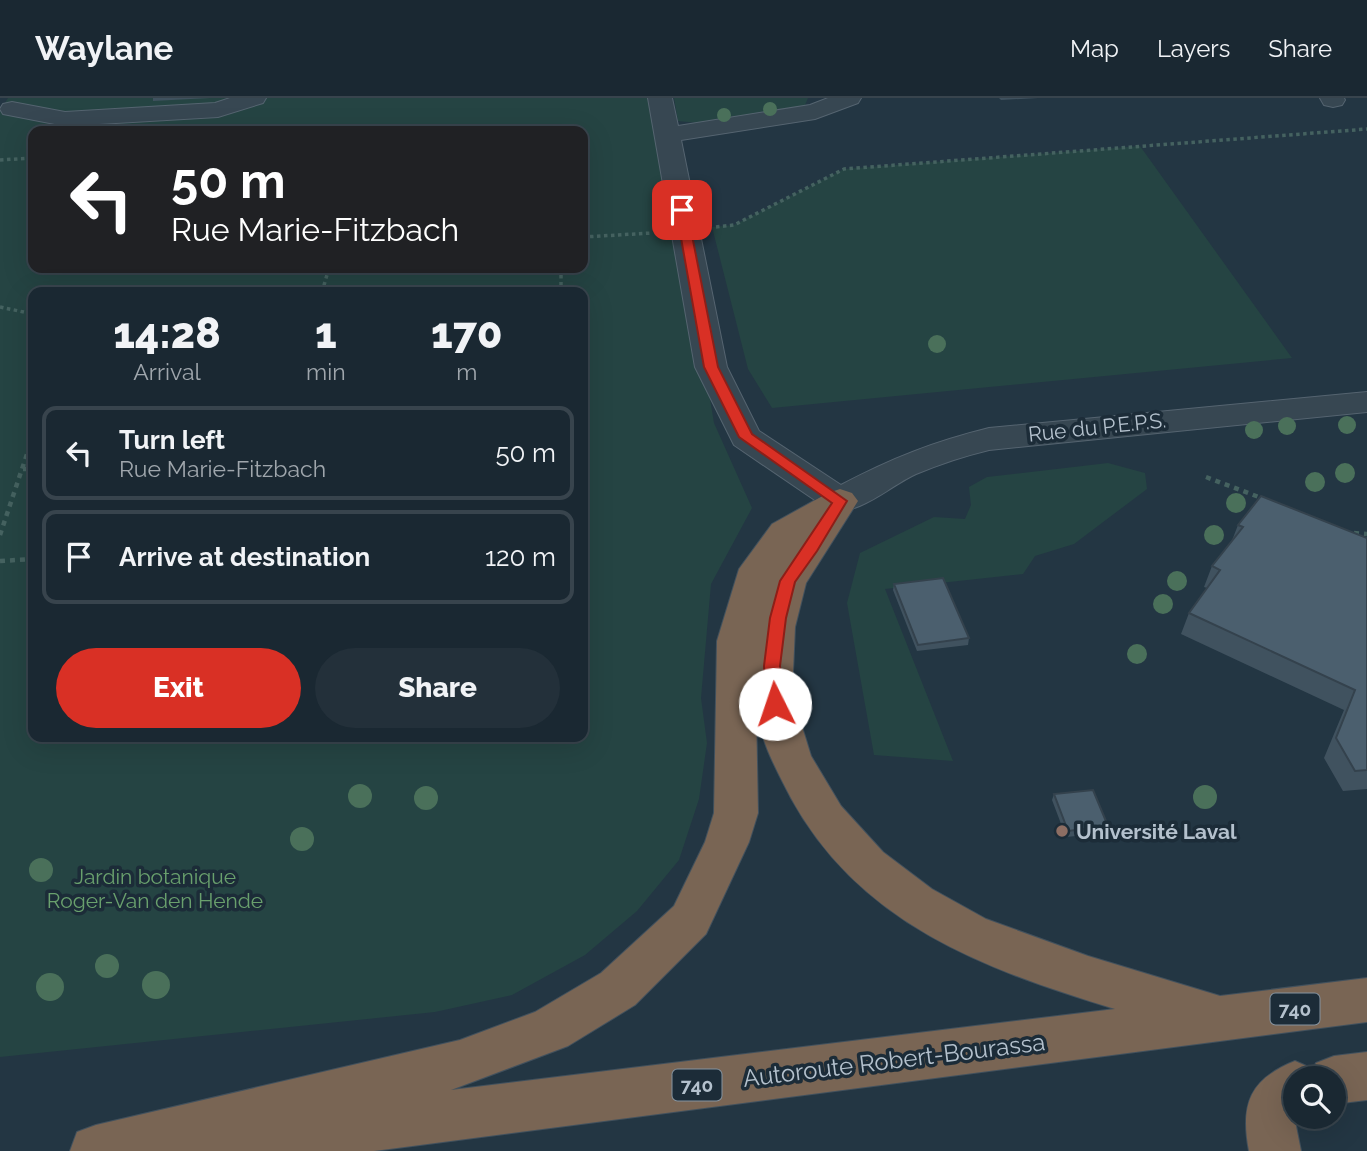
<!DOCTYPE html>
<html lang="en">
<head>
<meta charset="utf-8">
<style>
	:root { --surface:#1a2832; --page:#23303a; --text:#f1f3f6; --muted:#9fa6ac; --line:#38444d; --accent:#d93025 }
	body { margin:0; font-family:Raleway,sans-serif; background:var(--page); color:var(--text); height:100vh; display:flex; flex-direction:column; font-size:26px; white-space:nowrap }
	* { box-sizing:border-box; margin:0 }
	p { font-size:23px; color:var(--muted) }
	.icon { flex:none; width:38px; height:38px; fill:none; stroke:currentColor; stroke-width:2; stroke-linecap:round; stroke-linejoin:round }
	.map { position:relative; flex:1; overflow:hidden }
	.panel { position:absolute; left:28px; top:189px; width:560px; height:455px; display:flex; flex-direction:column; background:var(--surface); border-radius:14px; box-shadow:0 7px 28px #0002,0 0 0 2px var(--line) }
	.panel>* { flex:none }
	.top-card { position:absolute; left:28px; top:28px; width:560px; height:147px; border-radius:14px; box-shadow:0 7px 28px #0002,0 0 0 2px var(--line); background:#202124; color:#fff; overflow:hidden }
	.tools { position:absolute; left:1283px; top:968px; display:grid; gap:14px }
	.tools a { display:grid; place-items:center; width:63px; height:63px; border-radius:50%; background:var(--surface); box-shadow:0 7px 28px #0002,0 0 0 2px var(--line); font-size:35px }
	.pin { position:absolute; display:grid; place-items:center; width:60px; height:60px; color:#fff; margin:-30px; border-radius:14px; box-shadow:0 4px 10px #0006 }
	.me { position:absolute; width:77px; margin:-38px; rotate:356deg; stroke-linejoin:round; filter:drop-shadow(0 0 5px #0008) }
	.turn { display:flex; align-items:center; gap:24px; height:147px; padding:0 28px; font-size:32px }
	.turn .icon { width:91px; height:91px; stroke-width:2.5 }
	.turn b { display:block; font-size:49px; line-height:60px }
	.eta { display:flex; justify-content:space-evenly; align-items:center; height:119px; text-align:center }
	.eta b { font-size:42px; font-weight:800; line-height:49px }
	.button { display:flex; gap:14px; margin-top:auto; padding:14px 28px }
	.button a { flex:1; height:80px; border-radius:42px; background:var(--accent); color:#fff; font-size:28px; font-weight:800; line-height:80px; text-align:center }
	.button a+a { background:var(--page); color:var(--text) }
	ul { padding:0; list-style:none }
	li { display:flex; align-items:center; gap:21px; height:94px; margin:0 14px 10px; padding:0 14px; border:4px solid var(--line); border-radius:14px }
	li div { flex:1 }
	li b { display:block; font-size:26px }
	li em { font-style:normal }
	header { display:flex; align-items:center; gap:42px; box-sizing:border-box; height:98px; padding:0 35px; background:var(--surface); border-bottom:2px solid var(--line) }
	header strong { font-size:33px }
	nav { display:flex; gap:38px; margin-inline-start:auto; font-size:24px }
	.map>svg:first-child { display:block }
	.green { fill:#254443; fill-rule:evenodd }
	.lines { fill:none; stroke-linecap:round; stroke-linejoin:round }
	.minor-casing { stroke:#556470; stroke-width:2 }
	.highway-casing { stroke:#42515d; stroke-width:2 }
	.path-far1 { stroke:#456260; stroke-width:3.5; stroke-dasharray:3.5 3.5; stroke-linecap:butt }
	.path { stroke:#456260; stroke-width:4.5; stroke-dasharray:5 5; stroke-linecap:butt }
	.minor { fill:#374752; fill-rule:evenodd }
	.highway { fill:#796554; fill-rule:evenodd }
	.tree { fill:#4a705a }
	.wall { fill:#40525f }
	.building { fill:#4b5f6e; stroke:#34424d; stroke-width:2 }
	.route { fill:#d93025; stroke:#8d1f18; stroke-width:2 }
	.education-dot { fill:#8d6e63; stroke:#1c2c38; stroke-width:2.5 }
	.labels { text-anchor:middle; dominant-baseline:central; stroke-width:7; stroke-linejoin:round; paint-order:stroke }
	.shield { fill:#1c2c38; stroke:#8694a0; stroke-width:2 }
	.shield-label { font-size:19px; font-weight:bold; fill:#b4c1cd }
	.street-label { font-size:21px; fill:#b4c1cd; stroke:#1c2c38 }
	.poi-label { font-size:21px; font-weight:bold; fill:#b4c1cd; stroke:#1c2c38; text-anchor:start }
	.park-label { font-size:21px; fill:#69a06d; stroke:#1c2c38 }
	.near-street-label { font-size:24px; fill:#b4c1cd; stroke:#1c2c38 }
</style>
</head>
<body>
<header>
<strong>Waylane</strong>
<nav><a>Map</a><a>Layers</a><a>Share</a></nav>
</header>
<div class="map">
<svg width="1367" height="1053" viewBox="0 0 1367 1053">
	<rect width="100%" height="100%" fill="#233643"/>
	<!-- green -->
	<path class="green" d="M 8,0 L 660,0 L 714,325 L 752,410 L 711,486 L 701,600 L 707,645 L 699,701 L 679,762 L 637,813 L 585,857 L 512,897 L 435,914 L 0,959 L 0,13 ZM 33,33 L 583,33 L 583,170 L 33,170 ZM 33,194 L 583,194 L 583,639 L 33,639 Z
		M 674,0 L 808,0 L 805,7 L 796,12 L 698,25 L 678,23 Z
		M 1140,48 L 1292,260 L 772,310 L 748,271 L 712,129 L 734,127 L 844,71 Z
		M 1108,365 L 1145,375 L 1147,391 L 1074,446 L 1035,458 L 1023,476 L 885,491 L 953,663 L 874,657 L 847,505 L 860,455 L 934,419 L 965,421 L 971,407 L 969,389 L 987,379 Z"/>
	<g class="lines">
		<defs>
			<path id="minor" d="M 230,0 L 266,0 L 263,5 L 218,19 L 65,28 L 3,16 L 0,11 L 3,6 L 12,4 L 65,14 L 215,5 Z
				M 648,0 L 672,0 L 678,28 L 810,7 L 828,0 L 861,0 L 858,5 L 815,21 L 681,42 L 727,269 L 759,333 L 841,387 C 892,360 933,344 989,330 L 1367,294 L 1367,314 L 989,352 C 964,358 940,366 916,376 C 889,388 858,420 828,411 L 734,347 L 695,269 Z
				M 1320,0 L 1344,0 L 1345,2 L 1342,7 L 1333,9 L 1324,7 Z"/>
			<path id="highway" d="M 840,391 L 852,395 L 858,403 L 806,485 L 795,529 L 793,574 L 799,619 L 811,658 L 841,708 L 883,754 L 932,791 L 986,821 L 1088,858 L 1220,898 L 1367,880 L 1367,924 L 374,1053 L 70,1053 L 77,1034 L 96,1027 L 460,942 L 535,914 L 601,875 L 674,808 L 705,744 L 714,715 L 717,543 L 739,471 L 772,426 L 828,395 ZM 756,611 C 761,644 776,671 791,700 C 860,826 984,871 1115,911 L 451,992 L 568,948 L 635,907 L 706,836 L 749,744 L 758,715 Z
				M 1367,954 L 1367,1002 L 1334,1006 L 1334,980 L 1295,980 L 1295,1018 L 1298,1018 L 1296,1028 L 1301,1053 L 1249,1053 C 1240,1006 1250,981 1295,963 L 1313,971 L 1316,965 L 1334,958 Z"/>
		</defs>
		<!-- minor casing -->
		<use href="#minor" class="minor-casing"/>
		<!-- highway casing -->
		<use href="#highway" class="highway-casing"/>
		<!-- path-far1 -->
		<path class="path-far1" d="M 0,62 L 33,60
			M 716,129 L 734,127 L 844,71 L 1367,31
			M 583,139 L 652,135
			M 561,170 L 561,194
			M 322,194 L 329,170
			M 0,209 L 33,216"/>
		<!-- path -->
		<path class="path" d="M 23,371 L 33,371
			M 1206,379 L 1264,401
			M 1354,435 L 1367,436
			M 0,437 L 33,338
			M 0,463 L 33,461"/>
		<!-- minor -->
		<use href="#minor" class="minor"/>
		<!-- highway -->
		<use href="#highway" class="highway"/>
	</g>
	<!-- trees -->
	<g class="tree">
		<circle cx="770" cy="11" r="7"/>
		<circle cx="724" cy="17" r="7"/>
		<circle cx="937" cy="246" r="9"/>
		<circle cx="1347" cy="327" r="9"/>
		<circle cx="1287" cy="328" r="9"/>
		<circle cx="1254" cy="332" r="9"/>
		<circle cx="1345" cy="375" r="10"/>
		<circle cx="1315" cy="384" r="10"/>
		<circle cx="1236" cy="405" r="10"/>
		<circle cx="1214" cy="437" r="10"/>
		<circle cx="1177" cy="483" r="10"/>
		<circle cx="1163" cy="506" r="10"/>
		<circle cx="1137" cy="556" r="10"/>
		<circle cx="360" cy="698" r="12"/>
		<circle cx="1205" cy="699" r="12"/>
		<circle cx="426" cy="700" r="12"/>
		<circle cx="302" cy="741" r="12"/>
		<circle cx="41" cy="772" r="12"/>
		<circle cx="107" cy="868" r="12"/>
		<circle cx="156" cy="887" r="14"/>
		<circle cx="50" cy="889" r="14"/>
	</g>
	<!-- wall -->
	<path class="wall" d="M 153,0 L 210,0 L 153,3 Z
		M 999,0 L 1038,0 L 1001,2 Z
		M 1238,427 L 1367,440 L 1367,691 L 1343,693 L 1324,660 L 1344,612 L 1181,536 L 1189,515 L 1207,490 L 1204,489 L 1212,468 L 1231,445 Z
		M 894,486 L 969,540 L 968,547 L 917,553 L 893,492 Z
		M 1054,696 L 1108,728 L 1106,735 L 1066,739 L 1052,702 Z"/>
	<!-- building -->
	<path class="building" d="M 1261,398 L 1367,440 L 1367,672 L 1355,673 L 1336,640 L 1355,592 L 1189,515 L 1220,472 L 1212,468 L 1243,429 L 1238,427 Z
		M 943,480 L 969,540 L 918,547 L 894,486 Z
		M 1093,692 L 1108,728 L 1068,733 L 1054,696 Z"/>
	<!-- route -->
	<path class="route" d="M 682,109 L 687,112 L 718,269 L 752,336 L 847,403 L 817,453 L 795,484 L 786,520 L 780,568 L 783,606 L 781,610 L 769,610 L 766,606 L 764,568 L 770,520 L 780,483 L 832,405 L 739,339 L 704,269 L 676,112 Z"/>
	<!-- markers -->
	<circle class="education-dot" cx="1062" cy="733" r="7"/>
	<g class="labels">
		<!-- shield labels -->
		<g class="shield">
			<rect x="1270.5" y="895.5" width="49" height="31" rx="5"/>
			<rect x="672.5" y="971.5" width="49" height="31" rx="5"/>
		</g>
		<g class="shield-label">
			<text x="1295" y="911">740</text>
			<text x="697" y="987">740</text>
		</g>
		<!-- street labels -->
		<g class="street-label">
			<text transform="translate(1097 329) rotate(-6)">Rue du P.E.P.S.</text>
		</g>
		<!-- poi labels -->
		<g class="poi-label">
			<text x="1076" y="733">Université Laval</text>
		</g>
		<!-- park labels -->
		<g class="park-label">
			<text x="155" y="778">Jardin botanique<tspan x="155" dy="24">Roger-Van den Hende</tspan></text>
		</g>
		<!-- near-street labels -->
		<g class="near-street-label">
			<text transform="translate(894 962) rotate(-7)">Autoroute Robert-Bourassa</text>
		</g>
	</g>
</svg>
<div class="tools">
<a><svg class="icon" aria-label="search" viewBox="0 0 24 24"><circle cx="10" cy="10" r="6"/><path d="M15 15l6 6"/></svg></a>
</div>
<div class="pin" style="left:682px;top:112px;background:#d93025"><svg class="icon" aria-label="arrive" viewBox="0 0 24 24"><path d="M6 21V4h12l-3 4 3 4H6"/></svg></div>
<svg class="me" style="left:775px;top:606px" viewBox="-20 -20 40 40"><circle r="19" fill="#fff"/><path d="M0-13L10 11 0 6-10 11z" fill="#d93025"/></svg>
<div class="top-card">
<div class="turn"><svg class="icon" aria-label="left" viewBox="0 0 24 24"><path d="M17 20v-9H6M10 6l-5 5 5 5"/></svg><div><b>50 m</b>Rue Marie-Fitzbach</div></div>
</div>
<section class="panel">
<div class="eta">
<div><b>14:28</b><p>Arrival</p></div>
<div><b>1</b><p>min</p></div>
<div><b>170</b><p>m</p></div>
</div>
<ul>
<li><svg class="icon" aria-label="left" viewBox="0 0 24 24"><path d="M17 20v-9H6M10 6l-5 5 5 5"/></svg><div><b>Turn left</b><p>Rue Marie-Fitzbach</p></div><em>50 m</em></li>
<li><svg class="icon" aria-label="arrive" viewBox="0 0 24 24"><path d="M6 21V4h12l-3 4 3 4H6"/></svg><div><b>Arrive at destination</b></div><em>120 m</em></li>
</ul>
<div class="button"><a>Exit</a><a>Share</a></div>
</section>
</div>
</body>
</html>
